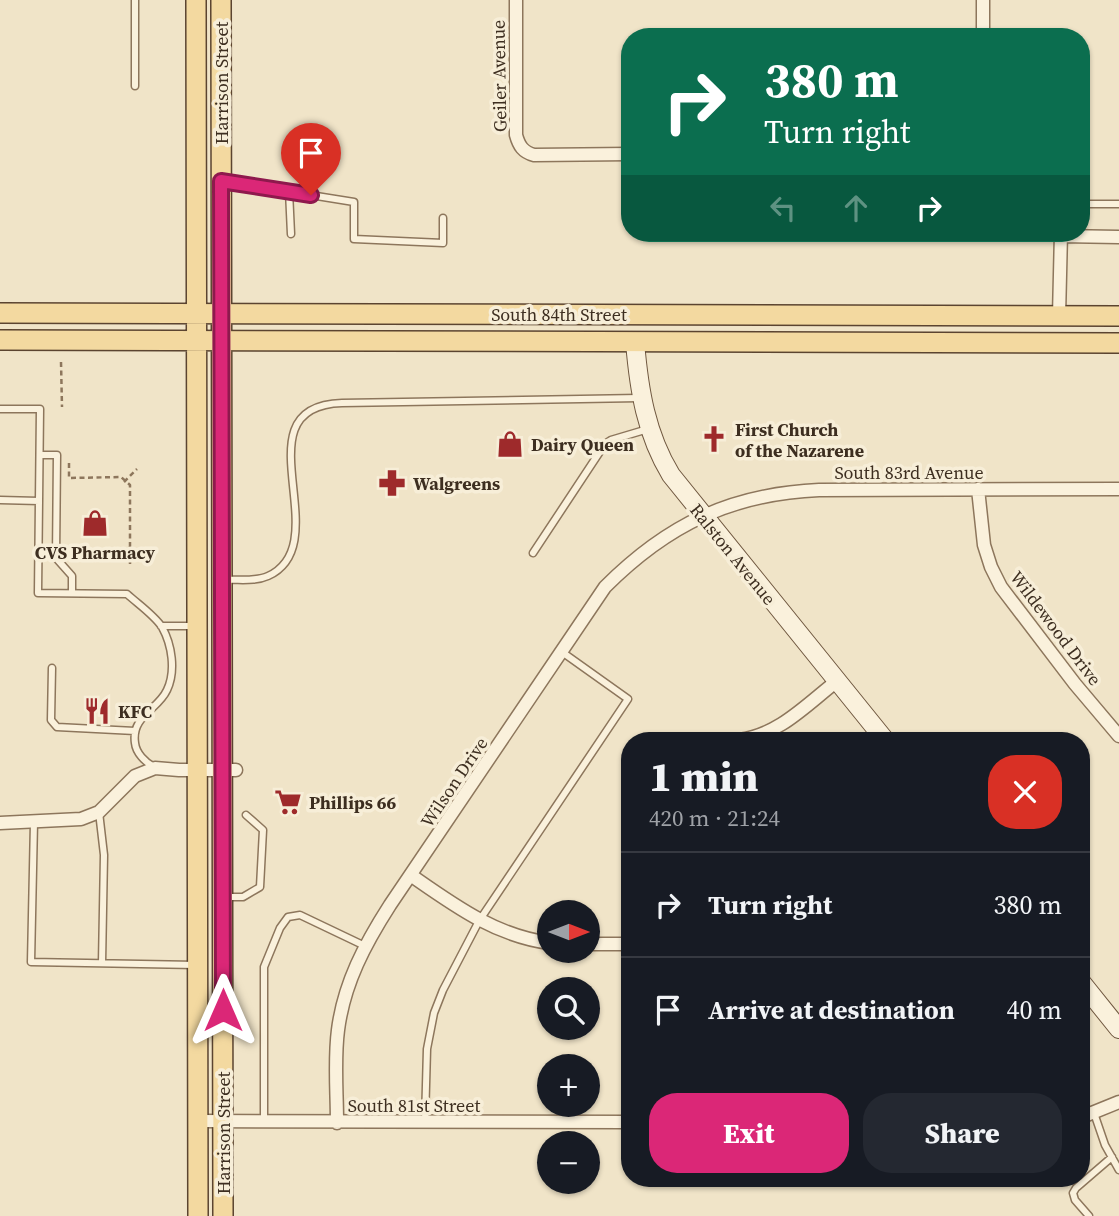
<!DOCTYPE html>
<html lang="en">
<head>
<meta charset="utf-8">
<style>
	:root { --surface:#171b24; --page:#242831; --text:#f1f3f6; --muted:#9ea1a6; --line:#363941; --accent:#db2777 }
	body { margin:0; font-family:"Source Serif 4",serif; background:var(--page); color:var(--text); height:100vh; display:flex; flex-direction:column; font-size:26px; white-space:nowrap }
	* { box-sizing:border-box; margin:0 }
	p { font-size:23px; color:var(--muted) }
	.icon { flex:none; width:38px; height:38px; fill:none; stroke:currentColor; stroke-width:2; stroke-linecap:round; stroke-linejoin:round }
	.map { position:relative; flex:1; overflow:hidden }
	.details { position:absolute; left:621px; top:732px; width:469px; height:455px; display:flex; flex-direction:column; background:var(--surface); border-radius:28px; box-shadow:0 2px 5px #0004 }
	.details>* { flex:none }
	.hud { position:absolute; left:621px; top:28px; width:469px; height:214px; border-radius:28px; box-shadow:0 2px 5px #0004; background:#0b6e4f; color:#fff; overflow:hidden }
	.needle { width:46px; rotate:90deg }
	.tools { position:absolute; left:537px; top:900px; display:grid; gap:14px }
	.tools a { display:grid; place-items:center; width:63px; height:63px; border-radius:50%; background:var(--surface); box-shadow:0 2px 5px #0004; font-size:35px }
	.pin { position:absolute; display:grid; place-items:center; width:60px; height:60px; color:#fff; margin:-72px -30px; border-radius:50% 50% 50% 0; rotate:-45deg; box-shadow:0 0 7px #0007 }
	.pin .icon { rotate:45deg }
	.me { position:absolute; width:77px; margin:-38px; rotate:0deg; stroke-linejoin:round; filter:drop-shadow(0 0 5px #0008) }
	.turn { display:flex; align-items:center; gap:24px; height:147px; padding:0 28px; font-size:32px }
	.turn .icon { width:91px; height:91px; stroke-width:2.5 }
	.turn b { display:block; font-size:49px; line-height:60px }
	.lanes { display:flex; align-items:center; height:66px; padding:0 28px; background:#0003; justify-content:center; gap:35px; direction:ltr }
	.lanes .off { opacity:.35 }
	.round { display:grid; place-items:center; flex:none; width:74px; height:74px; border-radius:28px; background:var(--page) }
	.headline { display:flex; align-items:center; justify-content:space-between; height:119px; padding:0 28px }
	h1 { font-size:42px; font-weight:800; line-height:52px }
	.button { display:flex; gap:14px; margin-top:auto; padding:14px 28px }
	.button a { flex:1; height:80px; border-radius:28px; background:var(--accent); color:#fff; font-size:28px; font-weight:800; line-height:80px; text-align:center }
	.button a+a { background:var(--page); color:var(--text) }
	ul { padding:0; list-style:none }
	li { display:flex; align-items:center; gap:21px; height:105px; padding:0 28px; border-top:2px solid var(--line) }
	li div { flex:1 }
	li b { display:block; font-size:26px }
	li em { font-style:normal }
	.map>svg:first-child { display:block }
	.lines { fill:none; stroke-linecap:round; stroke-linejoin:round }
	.lane-casing { stroke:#8d765c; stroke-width:9 }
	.street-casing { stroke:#8d765c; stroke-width:15 }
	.secondary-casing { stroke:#6f573f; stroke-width:20 }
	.primary-casing { stroke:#5b4430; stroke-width:22 }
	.path { stroke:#8d765c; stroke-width:2.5; stroke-dasharray:5 3.5; stroke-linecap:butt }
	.lane { stroke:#faf1dc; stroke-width:6 }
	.street { stroke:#faf1dc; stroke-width:12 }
	.secondary { stroke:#faf1dc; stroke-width:18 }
	.primary { stroke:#f3d9a0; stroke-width:19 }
	.route-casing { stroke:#8e194d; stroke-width:18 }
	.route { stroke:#db2777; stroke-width:12 }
	.labels { text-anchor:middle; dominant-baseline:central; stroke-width:7; stroke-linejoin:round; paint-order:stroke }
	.street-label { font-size:18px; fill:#3d2e20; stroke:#f7eed8 }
	.poi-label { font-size:18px; font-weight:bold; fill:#3d2e20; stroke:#f7eed8; text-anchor:start }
</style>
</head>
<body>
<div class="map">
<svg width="1119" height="1216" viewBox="0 0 1119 1216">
	<rect width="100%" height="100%" fill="#f0e4c8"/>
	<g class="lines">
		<defs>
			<path id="lane" d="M 135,86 L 135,0
				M 223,181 L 354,202 L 354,239 L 443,243 L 443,218
				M 289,191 L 291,234
				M 1082,204 L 1119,204
				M 0,409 L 40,409 L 38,593 L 127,594 C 138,604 154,615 162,627 C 172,645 176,671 167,690 C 158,710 131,716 135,743 C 136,753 145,762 154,767
				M 40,455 L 57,455 L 56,558 L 72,576 L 72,593
				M 0,500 L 39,501
				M 533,553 L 605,444 L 611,440 L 648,429
				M 225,580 C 238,579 255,582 268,576 C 340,543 236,406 342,403 L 639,398
				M 161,626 L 195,626
				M 52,668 L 51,720 L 57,727 L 135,731
				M 99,812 L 104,855 L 102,963
				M 34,822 L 31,962 L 196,965
				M 225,897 L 243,897 L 260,887 L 263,830 L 246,815
				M 1094,1113 L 1105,1145 L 1119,1170
				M 425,1121 L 427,1049 L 434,1013 L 443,990 L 479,921 L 628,699 L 562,652
				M 264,1122 L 264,967 L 280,928 L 288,917 L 300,915 L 365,946
				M 1089,1216 L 1075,1200 L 1073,1193 L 1076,1188 L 1112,1157"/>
			<path id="street" d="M 516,0 L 516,135 C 519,146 523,152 534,155 L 630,154
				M 983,0 L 983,37
				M 1061,236 L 1119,237
				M 1059,316 L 1061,233
				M 978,489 L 984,545 L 991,567 L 1001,587 L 1075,684 L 1119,736
				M 739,740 C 779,735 806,705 837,681
				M 0,823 L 81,819 L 99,812 L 135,776 L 155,768 L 179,770 L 236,770
				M 412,876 C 455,906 496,936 550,943
				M 588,944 L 630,944
				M 1082,1117 L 1119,1102
				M 198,1121 L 630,1122
				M 337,1123 C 337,1092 334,1060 338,1030 C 344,983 365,944 390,905 L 605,587 C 667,525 730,494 819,490 L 1119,489"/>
			<path id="secondary" d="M 635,342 C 639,390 646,434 671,475 L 885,740
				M 1082,983 L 1119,1029"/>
			<path id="primary" d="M 196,0 L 198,1216
				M 221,0 L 223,1216
				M 0,313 L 1119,316
				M 0,340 L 1119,343"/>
		</defs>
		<!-- lane casing -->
		<use href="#lane" class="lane-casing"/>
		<!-- street casing -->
		<use href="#street" class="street-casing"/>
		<!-- secondary casing -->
		<use href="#secondary" class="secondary-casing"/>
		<!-- primary casing -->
		<use href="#primary" class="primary-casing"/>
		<!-- path -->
		<path class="path" d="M 61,362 L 62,407
			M 69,463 L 69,478 L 121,477 L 130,485 L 130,566
			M 124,482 L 137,469"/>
		<!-- lane -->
		<use href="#lane" class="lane"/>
		<!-- street -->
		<use href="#street" class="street"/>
		<!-- secondary -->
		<use href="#secondary" class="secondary"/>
		<!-- primary -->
		<use href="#primary" class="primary"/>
	</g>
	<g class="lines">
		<defs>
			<path id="route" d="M 223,1010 L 221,181 L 311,195"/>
		</defs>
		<!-- route casing -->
		<use href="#route" class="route-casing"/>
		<!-- route -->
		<use href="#route" class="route"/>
	</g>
	<!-- icons -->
	<defs>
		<symbol id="church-bare" viewBox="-9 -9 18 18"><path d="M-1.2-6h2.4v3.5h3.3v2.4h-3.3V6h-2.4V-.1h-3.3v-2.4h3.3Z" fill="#9e2a2b" stroke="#f7eed8" stroke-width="2.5" paint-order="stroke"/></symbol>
		<symbol id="shop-bare" viewBox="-9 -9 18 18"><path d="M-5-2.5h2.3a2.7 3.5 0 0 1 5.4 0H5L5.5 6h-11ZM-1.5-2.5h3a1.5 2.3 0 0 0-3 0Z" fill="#9e2a2b" stroke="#f7eed8" stroke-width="2.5" paint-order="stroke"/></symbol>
		<symbol id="pharmacy-bare" viewBox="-9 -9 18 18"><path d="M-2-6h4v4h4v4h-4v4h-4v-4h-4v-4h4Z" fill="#9e2a2b" stroke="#f7eed8" stroke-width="2.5" paint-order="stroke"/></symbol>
		<symbol id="restaurant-bare" viewBox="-9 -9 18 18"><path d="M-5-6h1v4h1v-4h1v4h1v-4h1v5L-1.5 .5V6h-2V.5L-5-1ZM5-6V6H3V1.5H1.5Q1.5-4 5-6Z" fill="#9e2a2b" stroke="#f7eed8" stroke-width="2.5" paint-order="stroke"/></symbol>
		<symbol id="supermarket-bare" viewBox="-9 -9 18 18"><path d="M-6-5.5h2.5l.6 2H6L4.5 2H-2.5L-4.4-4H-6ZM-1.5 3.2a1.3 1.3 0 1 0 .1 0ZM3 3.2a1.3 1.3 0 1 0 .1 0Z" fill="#9e2a2b" stroke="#f7eed8" stroke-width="2.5" paint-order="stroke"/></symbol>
	</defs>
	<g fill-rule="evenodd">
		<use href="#church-bare" x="695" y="420" width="38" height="38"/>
		<use href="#shop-bare" x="491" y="425" width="38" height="38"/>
		<use href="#pharmacy-bare" x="373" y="464" width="38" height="38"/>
		<use href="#shop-bare" x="76" y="504" width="38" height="38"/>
		<use href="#restaurant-bare" x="78" y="692" width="38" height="38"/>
		<use href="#supermarket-bare" x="269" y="783" width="38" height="38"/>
	</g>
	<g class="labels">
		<!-- street labels -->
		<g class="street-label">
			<text transform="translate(499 76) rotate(-91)">Geiler Avenue</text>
			<text transform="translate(221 83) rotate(-90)">Harrison Street</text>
			<text x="559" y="314">South 84th Street</text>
			<text x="909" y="472">South 83rd Avenue</text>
			<text transform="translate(733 554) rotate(51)">Ralston Avenue</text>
			<text transform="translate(1056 628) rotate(53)">Wildewood Drive</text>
			<text transform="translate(454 782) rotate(-56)">Wilson Drive</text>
			<text x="414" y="1105">South 81st Street</text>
			<text transform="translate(223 1133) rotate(-90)">Harrison Street</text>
		</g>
		<!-- poi labels -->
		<g class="poi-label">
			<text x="735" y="429">First Church<tspan x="735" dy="21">of the Nazarene</tspan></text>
			<text x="531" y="444">Dairy Queen</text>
			<text x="413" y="483">Walgreens</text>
			<text x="95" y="552" text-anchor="middle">CVS Pharmacy</text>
			<text x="118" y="711">KFC</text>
			<text x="309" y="802">Phillips 66</text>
		</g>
	</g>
</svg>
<div class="tools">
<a><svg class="needle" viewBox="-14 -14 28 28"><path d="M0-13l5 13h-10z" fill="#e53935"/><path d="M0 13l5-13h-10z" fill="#9ea1a6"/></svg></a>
<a><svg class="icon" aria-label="search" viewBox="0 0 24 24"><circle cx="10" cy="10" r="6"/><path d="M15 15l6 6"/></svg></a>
<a>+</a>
<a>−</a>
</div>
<div class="pin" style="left:311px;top:195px;background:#d93025"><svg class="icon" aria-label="arrive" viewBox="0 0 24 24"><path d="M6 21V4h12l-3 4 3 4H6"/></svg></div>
<svg class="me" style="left:223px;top:1010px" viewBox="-20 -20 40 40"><path d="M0-17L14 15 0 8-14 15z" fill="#db2777" stroke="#fff" stroke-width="4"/></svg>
<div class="hud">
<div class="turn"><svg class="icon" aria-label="right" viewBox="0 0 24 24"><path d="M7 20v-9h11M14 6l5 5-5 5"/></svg><div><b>380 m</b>Turn right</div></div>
<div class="lanes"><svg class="icon off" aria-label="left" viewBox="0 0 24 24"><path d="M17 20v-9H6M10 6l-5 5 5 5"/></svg><svg class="icon off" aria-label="ahead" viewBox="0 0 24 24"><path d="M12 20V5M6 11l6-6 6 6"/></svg><svg class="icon" aria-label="right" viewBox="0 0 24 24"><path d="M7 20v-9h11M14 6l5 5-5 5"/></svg></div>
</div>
<section class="details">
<div class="headline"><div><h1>1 min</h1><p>420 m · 21:24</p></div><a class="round" style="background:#d93025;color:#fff"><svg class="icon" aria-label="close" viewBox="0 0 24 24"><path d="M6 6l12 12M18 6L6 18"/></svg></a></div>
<ul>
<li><svg class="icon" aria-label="right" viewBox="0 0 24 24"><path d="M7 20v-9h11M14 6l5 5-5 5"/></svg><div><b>Turn right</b></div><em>380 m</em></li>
<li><svg class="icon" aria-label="arrive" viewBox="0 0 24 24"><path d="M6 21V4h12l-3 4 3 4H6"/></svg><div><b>Arrive at destination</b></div><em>40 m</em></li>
</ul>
<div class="button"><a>Exit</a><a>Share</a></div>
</section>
</div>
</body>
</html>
